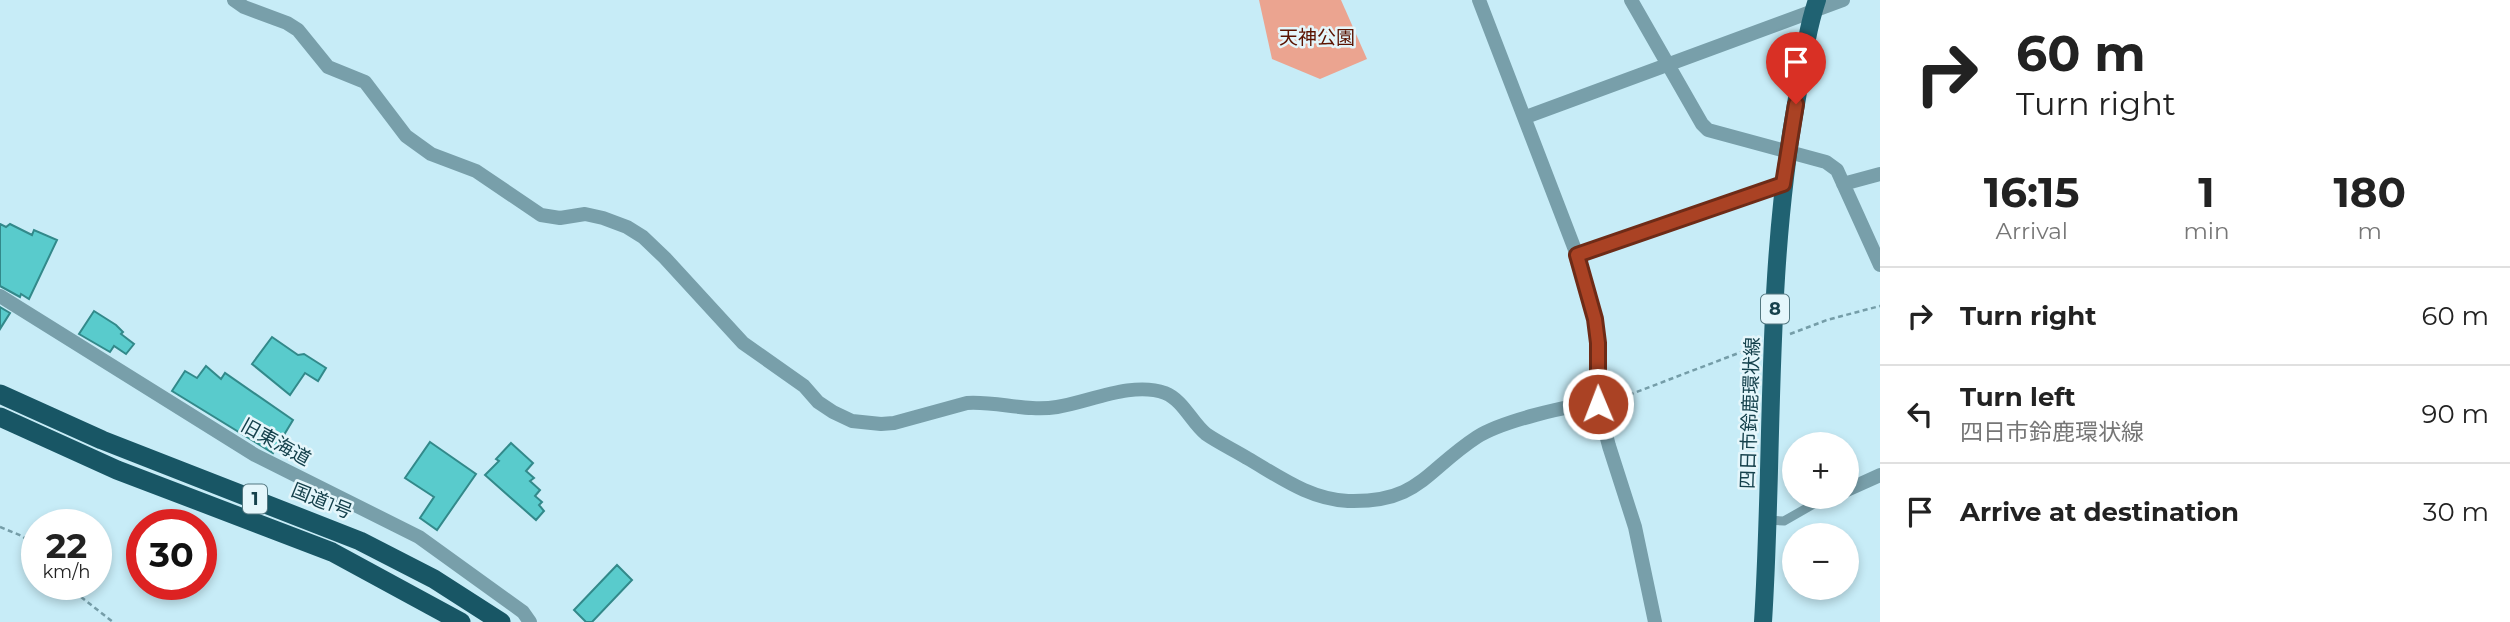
<!DOCTYPE html>
<html lang="en">
<head>
<meta charset="utf-8">
<style>
	:root { --surface:#fff; --page:#f2f2f2; --text:#222; --muted:#767676; --line:#e0e0e0 }
	body { margin:0; font-family:Montserrat,"Noto Sans JP",sans-serif; background:var(--page); color:var(--text); height:100vh; display:flex; flex-direction:column; font-size:26px; white-space:nowrap }
	* { box-sizing:border-box; margin:0 }
	p { font-size:23px; color:var(--muted) }
	.icon { flex:none; width:38px; height:38px; fill:none; stroke:currentColor; stroke-width:2; stroke-linecap:round; stroke-linejoin:round }
	.map { position:relative; flex:1; overflow:hidden }
	.sheet { display:flex; flex-direction:column; background:var(--surface); width:630px }
	.sheet>* { flex:none }
	.banner { background:#fff; color:var(--text); overflow:hidden }
	.fabs { position:absolute; left:1782px; top:432px; display:grid; gap:14px }
	.fabs a { display:grid; place-items:center; width:77px; height:77px; border-radius:50%; background:var(--surface); box-shadow:0 4px 10px #0003; font-size:35px }
	.speed { position:absolute; left:21px; top:509px; display:flex; gap:14px; font-size:35px; font-weight:700; text-align:center }
	.speed>* { display:grid; place-content:center; width:91px; height:91px; border-radius:50%; background:var(--surface); box-shadow:0 4px 10px #0003; line-height:1 }
	.speed small { font-size:18px; font-weight:400 }
	.speed .limit { border:10px solid #d22; background:#fff; color:#111 }
	.pin { position:absolute; display:grid; place-items:center; width:60px; height:60px; color:#fff; margin:-72px -30px; border-radius:50% 50% 50% 0; rotate:-45deg; box-shadow:0 0 7px #0007 }
	.pin .icon { rotate:45deg }
	.me { position:absolute; width:77px; margin:-38px; rotate:359deg; stroke-linejoin:round; filter:drop-shadow(0 0 5px #0008) }
	.turn { display:flex; align-items:center; gap:24px; height:147px; padding:0 21px; font-size:32px }
	.turn .icon { width:91px; height:91px; stroke-width:2.5 }
	.turn b { display:block; font-size:49px; line-height:60px }
	.eta { display:flex; justify-content:space-evenly; align-items:center; height:119px; text-align:center }
	.eta b { font-size:42px; font-weight:700; line-height:49px }
	ul { padding:0; list-style:none }
	li { display:flex; align-items:center; gap:21px; height:98px; padding:0 21px; border-top:2px solid var(--line) }
	li div { flex:1 }
	li b { display:block; font-size:26px }
	li em { font-style:normal }
	main { display:flex; flex:1; min-height:0 }
	.map>svg:first-child { display:block }
	.green { fill:#eba490 }
	.building { fill:#59cbcc; stroke:#32898a; stroke-width:2 }
	.lines { fill:none; stroke-linecap:round; stroke-linejoin:round }
	.path { stroke:#759da8; stroke-width:2.5; stroke-dasharray:5 3.5; stroke-linecap:butt }
	.service { stroke:#789faa; stroke-width:9 }
	.minor { stroke:#789faa; stroke-width:14 }
	.primary { stroke:#206272; stroke-width:18 }
	.trunk { stroke:#185665; stroke-width:19 }
	.route-casing { stroke:#6e2b17; stroke-width:18 }
	.route { stroke:#aa4224; stroke-width:12 }
	.labels { text-anchor:middle; dominant-baseline:central; stroke-width:5; stroke-linejoin:round; paint-order:stroke }
	.shield { fill:#e4f6fb; stroke:#537780; stroke-width:2 }
	.shield-label { font-size:18px; font-weight:bold; fill:#15414c }
	.park-label { font-size:19px; fill:#5b1300; stroke:#e4f6fb }
	.street-label { font-size:19px; fill:#15414c; stroke:#e4f6fb }
</style>
</head>
<body>
<main>
<div class="map">
<svg width="1880" height="622" viewBox="0 0 1880 622">
	<rect width="100%" height="100%" fill="#c7ecf7"/>
	<!-- green -->
	<path class="green" d="M 1259,0 L 1341,0 L 1367,59 L 1320,79 L 1272,59 Z"/>
	<!-- building -->
	<path class="building" d="M 0,224 L 6,227 L 10,224 L 32,235 L 34,230 L 57,240 L 29,299 L 21,294 L 20,297 L 0,286 Z
		M 0,307 L 10,313 L 0,329 Z
		M 94,311 L 116,325 L 123,332 L 121,334 L 134,344 L 126,354 L 114,346 L 110,352 L 79,334 Z
		M 272,337 L 298,355 L 304,354 L 326,368 L 318,381 L 305,373 L 290,395 L 252,364 Z
		M 206,366 L 221,379 L 225,373 L 293,420 L 273,453 L 172,391 L 185,371 L 197,378 Z
		M 430,442 L 476,474 L 437,530 L 420,518 L 434,497 L 405,478 Z
		M 511,443 L 533,463 L 526,471 L 534,478 L 530,481 L 540,490 L 535,496 L 542,502 L 539,505 L 544,511 L 536,520 L 485,475 L 499,461 L 496,459 Z
		M 617,565 L 632,580 L 592,622 L 586,622 L 574,610 Z"/>
	<g class="lines">
		<!-- path -->
		<path class="path" d="M 1790,334 L 1827,320 L 1880,306
			M 1613,401 L 1757,346
			M 0,527 L 22,536 L 37,548
			M 70,584 L 81,597 L 113,622"/>
		<!-- service -->
		<path class="service" d="M 1767,520 L 1784,521 L 1826,497"/>
		<!-- minor -->
		<path class="minor" d="M 234,0 L 244,7 L 287,23 L 298,30 L 328,67 L 365,82 L 406,136 L 431,154 L 476,171 L 541,215 L 560,218 L 585,214 L 603,218 L 627,227 L 643,237 L 665,258 L 743,343 L 804,386 L 818,402 L 833,412 L 852,421 L 881,424 L 894,423 L 967,403 C 997,401 1027,412 1057,407 C 1089,402 1132,381 1165,393 C 1183,400 1192,423 1206,434 C 1219,443 1234,450 1247,458 C 1280,477 1309,499 1348,501 C 1419,503 1425,471 1477,437 C 1501,422 1569,404 1598,404
			M 1479,0 L 1577,255 L 1595,319 L 1598,343 L 1598,404 L 1609,446 L 1635,527 L 1655,622
			M 1631,0 L 1702,124 L 1708,130 L 1826,162 L 1837,170 L 1880,265
			M 1526,117 L 1843,0
			M 1843,184 L 1880,174
			M 1577,255 L 1783,184
			M 0,296 L 255,455 L 419,537 L 523,612 L 530,622
			M 1847,490 L 1880,475"/>
		<!-- primary -->
		<path class="primary" d="M 1763,622 C 1774,449 1765,275 1796,104 C 1802,69 1806,33 1817,0"/>
		<!-- trunk -->
		<path class="trunk" d="M 0,394 L 102,440 L 360,541 L 434,579 L 501,622
			M 0,417 L 117,470 L 332,552 L 461,622"/>
	</g>
	<g class="lines">
		<defs>
			<path id="route" d="M 1598,404 L 1598,343 L 1595,319 L 1577,255 L 1783,184 L 1796,104"/>
		</defs>
		<!-- route casing -->
		<use href="#route" class="route-casing"/>
		<!-- route -->
		<use href="#route" class="route"/>
	</g>
	<g class="labels">
		<!-- shield labels -->
		<g class="shield">
			<rect x="1761" y="294.5" width="28" height="29" rx="5"/>
			<rect x="243" y="484.5" width="24" height="29" rx="5"/>
		</g>
		<g class="shield-label">
			<text x="1775" y="309">8</text>
			<text x="255" y="499">1</text>
		</g>
		<!-- park labels -->
		<g class="park-label">
			<text x="1317" y="37">天神公園</text>
		</g>
		<!-- street labels -->
		<g class="street-label">
			<text transform="translate(1750 413) rotate(-88)">四日市鈴鹿環状線</text>
			<text transform="translate(276 442) rotate(29)">旧東海道</text>
			<text transform="translate(322 501) rotate(22)">国道1号</text>
		</g>
	</g>
</svg>
<div class="fabs">
<a>+</a>
<a>−</a>
</div>
<div class="speed"><div>22<small>km/h</small></div><div class="limit">30</div></div>
<div class="pin" style="left:1796px;top:104px;background:#d93025"><svg class="icon" aria-label="arrive" viewBox="0 0 24 24"><path d="M6 21V4h12l-3 4 3 4H6"/></svg></div>
<svg class="me" style="left:1598px;top:404px" viewBox="-20 -20 40 40"><circle r="17" fill="#aa4224" stroke="#fff" stroke-width="3"/><path d="M0-11L8 9 0 5-8 9z" fill="#fff"/></svg>
</div>
<section class="sheet">
<div class="banner">
<div class="turn"><svg class="icon" aria-label="right" viewBox="0 0 24 24"><path d="M7 20v-9h11M14 6l5 5-5 5"/></svg><div><b>60 m</b>Turn right</div></div>
</div>
<div class="eta">
<div><b>16:15</b><p>Arrival</p></div>
<div><b>1</b><p>min</p></div>
<div><b>180</b><p>m</p></div>
</div>
<ul>
<li><svg class="icon" aria-label="right" viewBox="0 0 24 24"><path d="M7 20v-9h11M14 6l5 5-5 5"/></svg><div><b>Turn right</b></div><em>60 m</em></li>
<li><svg class="icon" aria-label="left" viewBox="0 0 24 24"><path d="M17 20v-9H6M10 6l-5 5 5 5"/></svg><div><b>Turn left</b><p>四日市鈴鹿環状線</p></div><em>90 m</em></li>
<li><svg class="icon" aria-label="arrive" viewBox="0 0 24 24"><path d="M6 21V4h12l-3 4 3 4H6"/></svg><div><b>Arrive at destination</b></div><em>30 m</em></li>
</ul>
</section>
</main>
</body>
</html>
